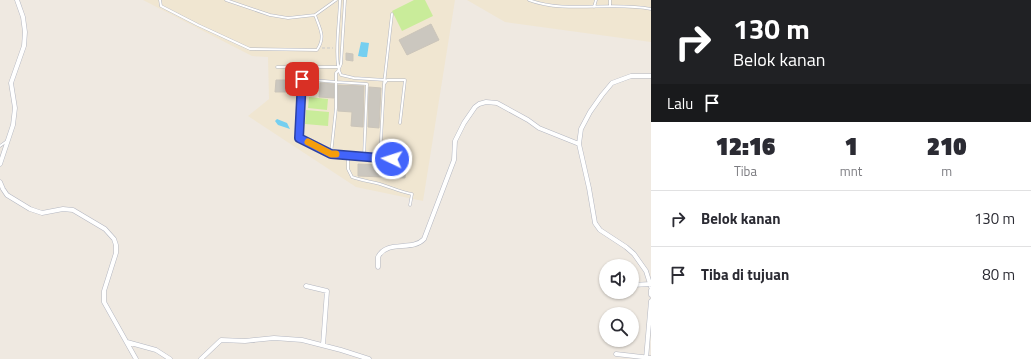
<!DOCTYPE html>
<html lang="id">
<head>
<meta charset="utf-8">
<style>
	:root { --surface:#fff; --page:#f2f2f3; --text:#2b2b33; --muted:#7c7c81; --line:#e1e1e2 }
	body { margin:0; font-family:"Titillium Web",sans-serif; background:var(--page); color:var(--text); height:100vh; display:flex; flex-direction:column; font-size:15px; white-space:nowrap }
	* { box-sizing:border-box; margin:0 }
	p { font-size:13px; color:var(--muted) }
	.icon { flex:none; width:22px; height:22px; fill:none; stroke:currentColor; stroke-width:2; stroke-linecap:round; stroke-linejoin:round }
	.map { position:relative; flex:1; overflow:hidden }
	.panel { display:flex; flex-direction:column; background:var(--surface); width:380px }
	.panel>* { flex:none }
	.top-card { background:#202124; color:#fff; overflow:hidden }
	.tools { position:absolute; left:599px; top:259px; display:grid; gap:8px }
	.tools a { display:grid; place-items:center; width:40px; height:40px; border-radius:50%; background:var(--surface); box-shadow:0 1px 3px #0004; font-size:20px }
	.pin { position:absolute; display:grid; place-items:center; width:34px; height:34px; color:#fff; margin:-17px; border-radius:8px; box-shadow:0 2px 6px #0006 }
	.me { position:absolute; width:44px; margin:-22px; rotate:274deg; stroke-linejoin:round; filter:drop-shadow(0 0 3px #0008) }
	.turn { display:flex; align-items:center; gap:14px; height:84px; padding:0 16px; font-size:18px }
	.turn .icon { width:52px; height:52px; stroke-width:2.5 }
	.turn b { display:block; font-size:28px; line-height:34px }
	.then { display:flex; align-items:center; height:38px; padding:0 16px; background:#0003; gap:8px; font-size:15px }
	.eta { display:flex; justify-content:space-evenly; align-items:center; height:68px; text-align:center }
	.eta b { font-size:24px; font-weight:800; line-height:28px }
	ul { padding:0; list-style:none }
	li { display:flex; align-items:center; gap:12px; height:56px; padding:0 16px; border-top:1px solid var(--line) }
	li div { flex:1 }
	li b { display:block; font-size:15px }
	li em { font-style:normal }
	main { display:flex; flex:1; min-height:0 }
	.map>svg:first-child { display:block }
	.education { fill:#f0e6d1 }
	.pitch { fill:#c9ec9a }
	.water { fill:#75cff0 }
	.building { fill:#cbc7bf; stroke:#cbc5ba }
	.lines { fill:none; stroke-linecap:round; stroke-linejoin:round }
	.lane-casing { stroke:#b4b7c1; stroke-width:3 }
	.street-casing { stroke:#b4b7c1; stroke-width:5 }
	.path { stroke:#c9c9c9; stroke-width:1; stroke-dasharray:3 2; stroke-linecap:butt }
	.lane { stroke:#fff; stroke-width:2 }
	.street { stroke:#fff; stroke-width:4 }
	.route-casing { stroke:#2b41a3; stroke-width:10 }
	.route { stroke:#4264fb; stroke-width:7 }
	.slow { stroke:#f59e0b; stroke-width:7 }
</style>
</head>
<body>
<main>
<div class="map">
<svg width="651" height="359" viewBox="0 0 651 359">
	<rect width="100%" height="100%" fill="#efe9e1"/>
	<!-- education -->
	<path class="education" d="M 143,0 L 455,0 L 423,201 L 356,187 L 248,116 L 269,99 L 268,57 L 252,56 Z
		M 467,0 L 651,0 L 651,42 L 505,22 Z"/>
	<!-- pitch -->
	<path class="pitch" d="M 414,0 L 425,0 L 433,16 L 402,31 L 392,11 Z
		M 309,97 L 328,99 L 327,110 L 308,108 Z
		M 306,110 L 329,112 L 328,126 L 305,124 Z"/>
	<!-- water -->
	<path class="water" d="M 361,42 L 369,43 L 367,57 L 363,57 L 358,56 Z
		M 277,119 L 287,123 L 290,129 L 278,125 L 275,121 Z"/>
	<!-- building -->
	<path class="building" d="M 431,24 L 439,40 L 407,55 L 399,40 Z
		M 346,53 L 353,54 L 353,61 L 346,60 Z
		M 276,80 L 296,80 L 296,92 L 275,92 Z
		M 320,83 L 334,84 L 334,98 L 319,97 Z
		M 338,85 L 364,86 L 363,127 L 351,126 L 352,112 L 338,111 Z
		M 369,87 L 381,88 L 379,128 L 368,127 Z
		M 358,164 L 406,166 L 405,178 L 358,176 Z"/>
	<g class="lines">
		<defs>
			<path id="lane" d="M 160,0 L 161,6 L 198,25 L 250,49 L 317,50 C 326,37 320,29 315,15
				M 226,0 L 270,15 L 288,18 L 315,15 L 336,0
				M 340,0 C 340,16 333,63 341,75 L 354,78 L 385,80
				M 345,0 L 341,64 L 338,71 L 336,73 L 336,82 L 367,84 L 364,157 L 404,159
				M 529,0 C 566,14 612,1 651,9
				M 610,0 L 610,6
				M 594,7 L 596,0
				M 277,67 L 338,67
				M 385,83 L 387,80 L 405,80 L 400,123
				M 0,146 L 7,141
				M 331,154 L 299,138 L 301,79 L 336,82 L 336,108 L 331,154 L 364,157
				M 348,155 L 348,169 L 352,177 C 360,180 368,181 376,183 C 389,186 399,192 412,194 L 410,205
				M 380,158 L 384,84 L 392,14"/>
			<path id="street" d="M 651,76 L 631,76 L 612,83 L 602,95 L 590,112 L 581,129 L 579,144 L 589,188 L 595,223 L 600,230 L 626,247 L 634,254 L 646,271 L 651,287
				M 0,164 L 13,125 L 15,108 L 11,83 L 24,46 L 25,32 L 23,17 L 17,0
				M 0,182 L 3,189 L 7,195 L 30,209 L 42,213 L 63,209 L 73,210 L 105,229 L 114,239 L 116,245 L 116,253 L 104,291 L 104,302 L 136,359
				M 378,267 L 378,257 C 387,239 412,252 424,239 L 454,160 L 455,141 L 464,123 L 475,107 L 479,104 L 486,102 L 497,103 L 528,120 L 539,128 L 579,144
				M 632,285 L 651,284
				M 306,286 L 327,291 L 323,345
				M 651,290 L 651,295
				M 127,342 L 156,350 L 170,359
				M 616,354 L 651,358
				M 201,359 L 221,340 L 245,341 L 274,338 L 302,340 L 341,350 L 369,359
				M 646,359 L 651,301"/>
		</defs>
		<!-- lane casing -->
		<use href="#lane" class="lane-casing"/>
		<!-- street casing -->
		<use href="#street" class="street-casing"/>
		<!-- path -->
		<path class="path" d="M 322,48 L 333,48
			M 293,79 L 293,71"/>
		<!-- lane -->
		<use href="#lane" class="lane"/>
		<!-- street -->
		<use href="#street" class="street"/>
	</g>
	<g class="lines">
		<defs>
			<path id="route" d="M 302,79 L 299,138 L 331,154 L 392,159"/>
		</defs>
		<!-- route casing -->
		<use href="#route" class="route-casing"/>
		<!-- route -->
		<use href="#route" class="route"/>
		<!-- slow -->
		<path class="slow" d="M 308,142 L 331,154 L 336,154"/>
	</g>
</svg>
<div class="tools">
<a><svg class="icon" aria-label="sound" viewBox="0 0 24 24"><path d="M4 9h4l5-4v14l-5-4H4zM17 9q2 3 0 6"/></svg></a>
<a><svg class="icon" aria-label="search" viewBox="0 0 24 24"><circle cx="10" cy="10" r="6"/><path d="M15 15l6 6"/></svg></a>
</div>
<div class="pin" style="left:302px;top:79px;background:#d93025"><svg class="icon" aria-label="arrive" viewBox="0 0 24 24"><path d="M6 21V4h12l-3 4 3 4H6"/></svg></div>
<svg class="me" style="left:392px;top:159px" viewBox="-20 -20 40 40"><circle r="17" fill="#4264fb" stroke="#fff" stroke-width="3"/><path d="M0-11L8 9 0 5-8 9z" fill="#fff"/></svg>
</div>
<section class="panel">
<div class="top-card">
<div class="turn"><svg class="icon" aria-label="right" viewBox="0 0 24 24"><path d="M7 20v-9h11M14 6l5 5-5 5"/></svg><div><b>130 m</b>Belok kanan</div></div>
<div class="then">Lalu<svg class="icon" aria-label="arrive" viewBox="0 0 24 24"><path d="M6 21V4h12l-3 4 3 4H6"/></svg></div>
</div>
<div class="eta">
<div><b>12:16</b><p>Tiba</p></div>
<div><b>1</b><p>mnt</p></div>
<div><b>210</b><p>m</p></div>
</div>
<ul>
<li><svg class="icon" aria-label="right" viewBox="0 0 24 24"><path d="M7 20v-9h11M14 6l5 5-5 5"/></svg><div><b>Belok kanan</b></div><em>130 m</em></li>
<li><svg class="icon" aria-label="arrive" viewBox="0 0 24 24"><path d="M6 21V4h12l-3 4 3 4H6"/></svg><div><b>Tiba di tujuan</b></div><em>80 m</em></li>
</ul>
</section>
</main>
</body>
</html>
